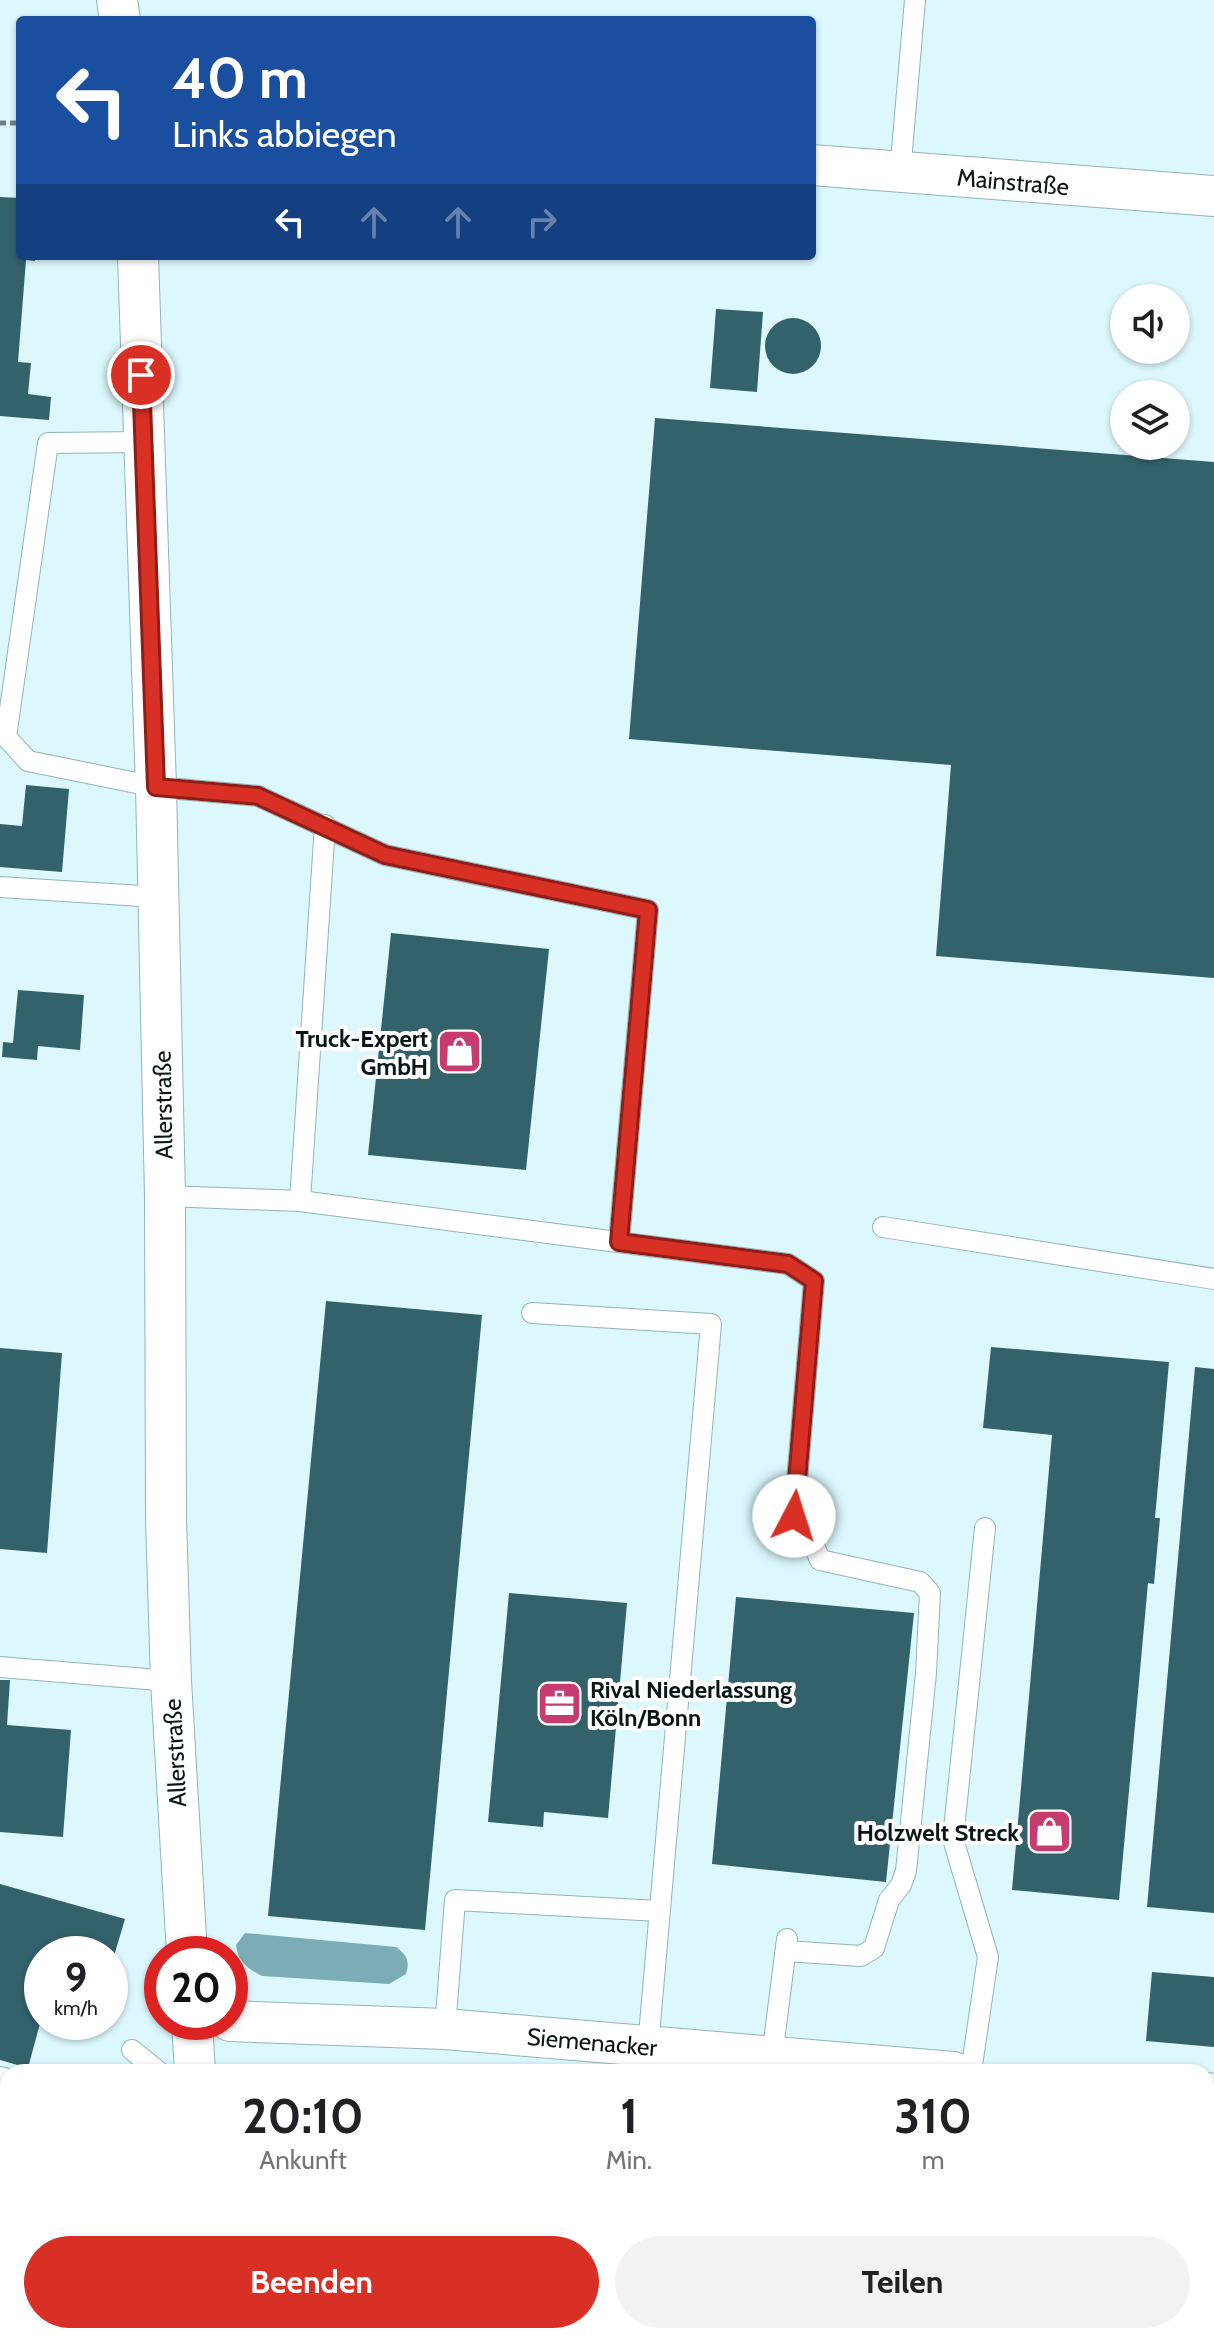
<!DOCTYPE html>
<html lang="de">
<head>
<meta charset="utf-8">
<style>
	:root { --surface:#fff; --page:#f2f2f2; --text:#202124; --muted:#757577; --accent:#d93025 }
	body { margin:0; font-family:Cabin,sans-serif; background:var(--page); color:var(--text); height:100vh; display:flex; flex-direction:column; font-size:30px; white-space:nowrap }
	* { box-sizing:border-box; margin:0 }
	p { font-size:26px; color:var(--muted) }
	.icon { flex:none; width:44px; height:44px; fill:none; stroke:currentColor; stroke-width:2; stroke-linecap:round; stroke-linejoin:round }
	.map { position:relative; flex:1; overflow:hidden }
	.sheet { position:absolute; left:0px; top:2064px; width:1214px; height:280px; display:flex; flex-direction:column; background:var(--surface); border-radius:24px 24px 0 0; box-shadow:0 2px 6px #0004 }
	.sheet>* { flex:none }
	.guide { position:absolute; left:16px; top:16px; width:800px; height:244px; border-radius:8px; box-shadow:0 2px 6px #0004; background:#1a4fa0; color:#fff; overflow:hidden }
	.controls { position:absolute; left:1110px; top:284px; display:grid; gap:16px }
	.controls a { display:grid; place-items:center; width:80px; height:80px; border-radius:50%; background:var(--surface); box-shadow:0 2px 6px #0004; font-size:40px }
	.speed { position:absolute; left:24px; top:1936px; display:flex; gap:16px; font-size:40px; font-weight:700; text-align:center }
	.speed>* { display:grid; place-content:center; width:104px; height:104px; border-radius:50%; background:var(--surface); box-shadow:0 2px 6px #0004; line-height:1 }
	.speed small { font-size:20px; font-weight:400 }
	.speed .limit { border:12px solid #d22; background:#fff; color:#111 }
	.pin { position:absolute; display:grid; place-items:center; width:68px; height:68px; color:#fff; margin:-34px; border:4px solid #fff; border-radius:50%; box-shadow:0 2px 8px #0007 }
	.me { position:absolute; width:88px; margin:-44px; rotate:5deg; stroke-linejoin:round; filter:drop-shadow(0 0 6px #0008) }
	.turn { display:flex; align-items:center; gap:28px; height:168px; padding:0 24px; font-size:36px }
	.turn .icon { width:104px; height:104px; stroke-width:2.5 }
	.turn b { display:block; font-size:56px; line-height:68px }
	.lanes { display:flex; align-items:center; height:76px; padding:0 24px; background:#0003; justify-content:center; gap:40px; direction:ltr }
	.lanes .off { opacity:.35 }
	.eta { display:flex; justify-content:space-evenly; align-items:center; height:136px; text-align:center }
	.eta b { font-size:48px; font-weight:700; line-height:56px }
	.action { display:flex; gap:16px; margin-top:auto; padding:16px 24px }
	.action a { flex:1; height:92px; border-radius:48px; background:var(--accent); color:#fff; font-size:32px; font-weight:700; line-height:92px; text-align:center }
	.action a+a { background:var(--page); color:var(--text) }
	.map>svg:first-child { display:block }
	.water { fill:#7cadb7 }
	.building { fill:#33626b }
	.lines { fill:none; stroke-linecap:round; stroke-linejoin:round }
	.lane-casing { stroke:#92b4bb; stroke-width:22 }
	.street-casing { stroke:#92b4bb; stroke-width:42 }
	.path { stroke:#6e8386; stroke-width:5; stroke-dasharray:6 4; stroke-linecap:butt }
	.lane { stroke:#fff; stroke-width:20 }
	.street { stroke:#fff; stroke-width:40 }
	.route-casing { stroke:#8d1f18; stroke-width:20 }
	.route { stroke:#d93025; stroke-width:14 }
	.labels { text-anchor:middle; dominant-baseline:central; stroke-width:8; stroke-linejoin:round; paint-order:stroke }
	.street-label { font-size:24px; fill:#0a1719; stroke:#fff }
	.poi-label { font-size:24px; font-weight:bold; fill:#0a1719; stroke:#fff; text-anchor:end }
</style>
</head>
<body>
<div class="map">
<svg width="1214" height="2344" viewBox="0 0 1214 2344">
	<rect width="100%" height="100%" fill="#dcf8fd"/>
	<!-- water -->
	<path class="water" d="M 245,1933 L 396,1947 C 407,1955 410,1961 406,1974 L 389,1984 L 262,1976 C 247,1968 238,1962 236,1945 Z"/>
	<!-- building -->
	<path class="building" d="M 0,197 L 20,198 L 20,256 L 35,256 L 35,261 L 26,260 L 18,362 L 31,363 L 28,394 L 51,397 L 49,420 L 0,416 Z
		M 716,309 L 763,312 L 757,392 L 710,388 Z
		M765 346a28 28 0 1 1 56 0a28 28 0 1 1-56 0Z
		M 655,418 L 1214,462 L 1214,978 L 936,956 L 951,765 L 629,739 Z
		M 26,785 L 69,789 L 62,872 L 0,867 L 0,824 L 22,826 Z
		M 391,933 L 549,949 L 526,1170 L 368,1155 Z
		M 18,990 L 84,995 L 80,1050 L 38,1046 L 37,1060 L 2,1057 L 3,1042 L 13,1043 Z
		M 326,1301 L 482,1315 L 425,1930 L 268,1916 Z
		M 991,1347 L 1169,1362 L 1155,1518 L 1160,1518 L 1154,1584 L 1148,1583 L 1119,1900 L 1012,1890 L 1052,1435 L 983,1428 Z
		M 0,1348 L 62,1353 L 47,1553 L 0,1549 Z
		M 1195,1367 L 1214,1369 L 1214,1913 L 1147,1907 Z
		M 509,1593 L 627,1603 L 608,1818 L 544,1812 L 543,1827 L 488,1822 Z
		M 736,1597 L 914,1613 L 886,1882 L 712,1864 Z
		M 0,1680 L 10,1680 L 7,1725 L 71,1730 L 63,1837 L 0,1832 Z
		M 0,1884 L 125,1919 L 111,1966 L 110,1954 L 42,1954 L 42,2016 L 28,2068 L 0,2060 Z
		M 1152,1972 L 1214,1977 L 1214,2047 L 1146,2041 Z
		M 1206,2300 L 1214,2301 L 1214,2344 L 1150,2344 L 1150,2336 L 1206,2336 Z
		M 0,2331 L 8,2336 L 22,2338 L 20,2344 L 0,2344 Z
		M 110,2336 L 191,2336 L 192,2341 L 171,2344 L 111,2344 Z
		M 372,2336 L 778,2336 L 777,2344 L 371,2344 Z"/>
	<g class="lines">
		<defs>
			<path id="lane" d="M 900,173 L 915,0
				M 143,442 L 48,443 L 6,737 L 28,761 L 156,787 L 258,796 L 385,855 L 648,910 L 619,1242
				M 0,887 L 157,897
				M 165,1196 L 300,1201 L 788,1264 L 814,1281 L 794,1516 L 812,1541 L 820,1560 L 920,1582 L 930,1593 L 926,1673 L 906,1871 L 901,1885 L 889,1900 L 874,1948 L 861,1956 L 786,1951
				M 300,1201 L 325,825
				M 883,1227 L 1214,1279
				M 532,1313 L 711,1324 L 648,2047
				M 0,1667 L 171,1681
				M 445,2029 L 455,1900 L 659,1911
				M 132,2050 L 159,2072
				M 772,2057 L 787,1939
				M 971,2072 L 988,1957 L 953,1839 L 985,1528
				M 0,2077 L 8,2079
				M 0,2109 L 8,2111"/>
			<path id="street" d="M 117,0 L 120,20
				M 812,165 L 1214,196
				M 138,256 L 156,787 L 165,1196 L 166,1519 L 171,1681 L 187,1954
				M 230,2021 L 445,2029 L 953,2072
				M 192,2022 L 195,2072
				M 1206,2093 L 1214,2094
				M 225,2336 L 226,2344"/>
		</defs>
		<!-- lane casing -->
		<use href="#lane" class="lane-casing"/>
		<!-- street casing -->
		<use href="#street" class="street-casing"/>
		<!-- path -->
		<path class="path" d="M 0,123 L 20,123"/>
		<!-- lane -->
		<use href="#lane" class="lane"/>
		<!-- street -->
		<use href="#street" class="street"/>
	</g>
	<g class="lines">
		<defs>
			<path id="route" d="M 141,375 L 156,787 L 258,796 L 385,855 L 648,910 L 619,1242 L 788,1264 L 814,1281 L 794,1516"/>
		</defs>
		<!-- route casing -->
		<use href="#route" class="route-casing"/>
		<!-- route -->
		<use href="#route" class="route"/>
	</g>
	<!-- icons -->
	<defs>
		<symbol id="shop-square" viewBox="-11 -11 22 22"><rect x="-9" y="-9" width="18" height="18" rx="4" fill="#c63b70" stroke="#fff"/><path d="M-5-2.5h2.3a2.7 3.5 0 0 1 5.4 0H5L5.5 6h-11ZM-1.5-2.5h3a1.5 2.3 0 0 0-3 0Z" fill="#fff"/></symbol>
		<symbol id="office-square" viewBox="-11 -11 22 22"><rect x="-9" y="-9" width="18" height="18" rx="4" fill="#c63b70" stroke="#fff"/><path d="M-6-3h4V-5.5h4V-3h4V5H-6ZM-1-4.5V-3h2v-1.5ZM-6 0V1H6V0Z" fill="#fff"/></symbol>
	</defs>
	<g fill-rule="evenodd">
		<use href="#shop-square" x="434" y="1026" width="51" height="51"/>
		<use href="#office-square" x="534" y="1678" width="51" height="51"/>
		<use href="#shop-square" x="1024" y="1806" width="51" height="51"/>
	</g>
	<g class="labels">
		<!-- street labels -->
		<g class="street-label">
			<text transform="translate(1013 182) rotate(5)">Mainstraße</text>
			<text transform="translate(163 1105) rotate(-91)">Allerstraße</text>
			<text transform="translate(175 1753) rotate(-93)">Allerstraße</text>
			<text transform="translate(592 2042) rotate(5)">Siemenacker</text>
		</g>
		<!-- poi labels -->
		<g class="poi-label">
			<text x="428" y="1038">Truck-Expert<tspan x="428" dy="28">GmbH</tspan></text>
			<text x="590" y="1689" text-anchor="start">Rival Niederlassung<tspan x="590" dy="28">Köln/Bonn</tspan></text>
			<text x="1019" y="1832">Holzwelt Streck</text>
		</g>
	</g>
</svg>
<div class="controls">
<a><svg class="icon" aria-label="sound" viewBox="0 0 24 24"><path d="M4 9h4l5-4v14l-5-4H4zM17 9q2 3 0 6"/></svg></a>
<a><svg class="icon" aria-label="layers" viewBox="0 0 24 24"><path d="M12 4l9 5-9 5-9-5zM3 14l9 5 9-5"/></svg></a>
</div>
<div class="speed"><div>9<small>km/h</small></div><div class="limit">20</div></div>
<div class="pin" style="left:141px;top:375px;background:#d93025"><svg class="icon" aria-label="arrive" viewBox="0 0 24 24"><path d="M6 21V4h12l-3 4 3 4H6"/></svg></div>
<svg class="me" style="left:794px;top:1516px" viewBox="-20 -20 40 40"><circle r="19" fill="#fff"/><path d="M0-13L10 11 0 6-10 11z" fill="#d93025"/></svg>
<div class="guide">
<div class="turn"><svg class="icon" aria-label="left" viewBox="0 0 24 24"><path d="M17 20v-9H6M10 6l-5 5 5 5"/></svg><div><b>40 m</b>Links abbiegen</div></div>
<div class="lanes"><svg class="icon" aria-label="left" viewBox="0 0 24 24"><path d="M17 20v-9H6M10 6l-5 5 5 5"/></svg><svg class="icon off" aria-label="ahead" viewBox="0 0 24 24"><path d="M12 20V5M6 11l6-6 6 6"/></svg><svg class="icon off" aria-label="ahead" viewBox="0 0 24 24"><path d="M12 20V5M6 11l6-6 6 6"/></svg><svg class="icon off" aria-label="right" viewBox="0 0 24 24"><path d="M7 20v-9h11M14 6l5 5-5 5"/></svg></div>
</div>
<section class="sheet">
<div class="eta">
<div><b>20:10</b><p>Ankunft</p></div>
<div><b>1</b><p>Min.</p></div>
<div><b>310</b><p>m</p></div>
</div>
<div class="action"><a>Beenden</a><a>Teilen</a></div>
</section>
</div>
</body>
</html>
